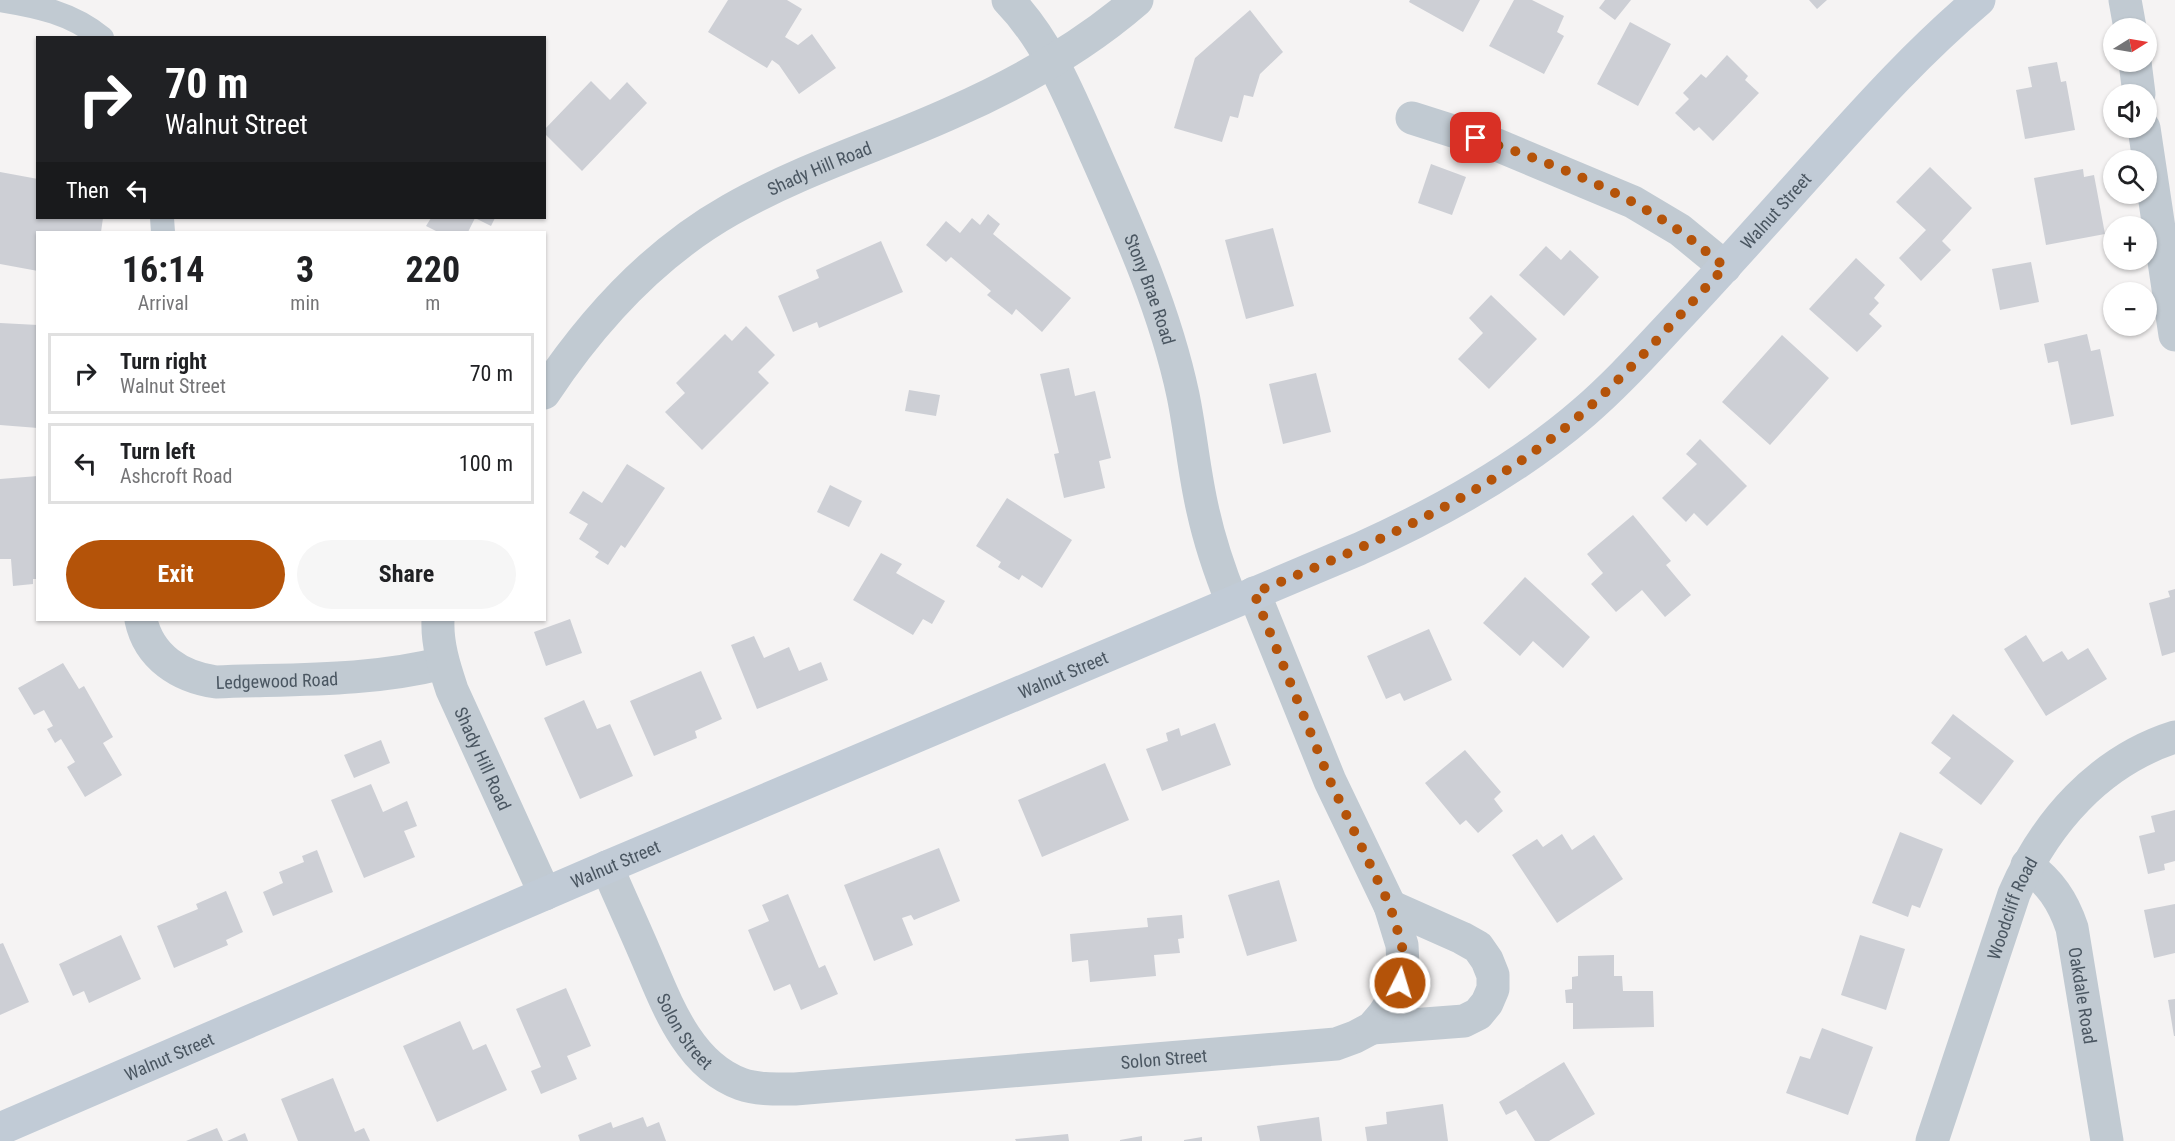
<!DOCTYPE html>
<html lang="en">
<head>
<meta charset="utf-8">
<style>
	:root { --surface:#fff; --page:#f6f6f6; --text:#202124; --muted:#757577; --line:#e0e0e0; --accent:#b45309 }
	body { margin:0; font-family:"Roboto Condensed",sans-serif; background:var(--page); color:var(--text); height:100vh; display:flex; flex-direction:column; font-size:22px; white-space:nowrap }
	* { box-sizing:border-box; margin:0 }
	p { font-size:20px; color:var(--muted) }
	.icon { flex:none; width:33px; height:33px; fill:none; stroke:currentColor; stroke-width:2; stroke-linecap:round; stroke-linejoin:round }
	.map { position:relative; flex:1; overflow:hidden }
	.details { position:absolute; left:36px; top:231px; width:510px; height:390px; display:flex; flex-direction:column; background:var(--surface); border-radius:0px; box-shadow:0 2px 4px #0004 }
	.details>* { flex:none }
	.banner { position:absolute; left:36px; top:36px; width:510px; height:183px; border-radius:0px; box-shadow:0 2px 4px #0004; background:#202124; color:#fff; overflow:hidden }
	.needle { width:39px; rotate:79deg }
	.controls { position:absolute; left:2103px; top:18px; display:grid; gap:12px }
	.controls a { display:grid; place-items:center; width:54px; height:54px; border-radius:50%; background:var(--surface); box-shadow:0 2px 4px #0004; font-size:30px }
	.pin { position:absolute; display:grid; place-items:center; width:51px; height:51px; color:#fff; margin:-26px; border-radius:12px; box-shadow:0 3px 9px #0006 }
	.me { position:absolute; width:66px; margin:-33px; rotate:5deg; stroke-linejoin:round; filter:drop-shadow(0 0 4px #0008) }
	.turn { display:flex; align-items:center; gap:21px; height:126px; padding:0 30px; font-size:27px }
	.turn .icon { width:78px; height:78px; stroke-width:2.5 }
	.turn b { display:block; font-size:42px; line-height:51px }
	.then { display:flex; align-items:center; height:57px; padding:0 30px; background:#0003; gap:12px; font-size:22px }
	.eta { display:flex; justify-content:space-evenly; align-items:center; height:102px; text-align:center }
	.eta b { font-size:36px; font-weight:700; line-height:42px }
	.cta { display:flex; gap:12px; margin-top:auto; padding:12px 30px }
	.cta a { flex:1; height:69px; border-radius:36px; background:var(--accent); color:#fff; font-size:24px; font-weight:700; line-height:69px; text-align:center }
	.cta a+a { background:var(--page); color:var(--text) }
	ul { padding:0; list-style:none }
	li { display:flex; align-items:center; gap:18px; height:81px; margin:0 12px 9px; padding:0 18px; border:3px solid var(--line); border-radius:0px }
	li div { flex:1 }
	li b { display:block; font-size:22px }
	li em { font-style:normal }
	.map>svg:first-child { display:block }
	.building { fill:#cdcfd5 }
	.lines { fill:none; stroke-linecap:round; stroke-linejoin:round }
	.lane { stroke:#c1cad2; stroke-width:24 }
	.street { stroke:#c1cad2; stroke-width:33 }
	.secondary { stroke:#c1cbd6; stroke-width:33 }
	.route { stroke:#b45309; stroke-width:10; stroke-dasharray:0 18 }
	.labels { text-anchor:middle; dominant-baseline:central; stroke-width:6; stroke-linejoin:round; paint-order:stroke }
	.street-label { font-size:18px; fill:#4a5661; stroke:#fff }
</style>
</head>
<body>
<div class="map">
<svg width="2175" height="1141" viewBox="0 0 2175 1141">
	<rect width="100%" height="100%" fill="#f5f3f3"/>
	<!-- building -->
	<path class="building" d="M 728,0 L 787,0 L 802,9 L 785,37 L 798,45 L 812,34 L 836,68 L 799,94 L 779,65 L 772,60 L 767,68 L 708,32 Z
		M 1410,0 L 1480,0 L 1463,32 L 1409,2 Z
		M 1514,0 L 1532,0 L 1564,16 L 1557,32 L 1564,36 L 1544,74 L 1489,46 Z
		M 1605,0 L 1631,0 L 1615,20 L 1599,8 Z
		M 1809,0 L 1827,0 L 1817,9 Z
		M 1250,10 L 1283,52 L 1260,74 L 1253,97 L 1244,95 L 1238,118 L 1230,116 L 1222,142 L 1174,128 L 1195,58 Z
		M 1630,22 L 1671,44 L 1638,106 L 1597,84 Z
		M 1727,55 L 1748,76 L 1745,80 L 1759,93 L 1713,141 L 1699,127 L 1694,131 L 1675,113 L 1689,99 L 1683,93 L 1701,74 L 1706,78 Z
		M 2057,62 L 2061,82 L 2066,81 L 2075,130 L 2025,139 L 2016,90 L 2032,87 L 2028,67 Z
		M 591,81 L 610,100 L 627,82 L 647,103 L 582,171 L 544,133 L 544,130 Z
		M 1431,164 L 1466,177 L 1452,215 L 1418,203 Z
		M 1930,167 L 1972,208 L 1942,241 L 1951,250 L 1921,281 L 1899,258 L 1926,230 L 1896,202 Z
		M 2083,169 L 2084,177 L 2094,175 L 2105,234 L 2046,245 L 2034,178 Z
		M 0,172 L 38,179 L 38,218 L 103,218 L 101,232 L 38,232 L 38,271 L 0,264 Z
		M 988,214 L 1000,224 L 993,234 L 1071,298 L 1042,332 L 1016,309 L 1012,315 L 987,295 L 991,291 L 951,257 L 946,262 L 926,245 L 946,221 L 960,233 L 972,218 L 980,225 Z
		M 431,218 L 495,218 L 491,226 L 475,218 L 468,232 L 438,232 L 426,226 Z
		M 1273,228 L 1294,306 L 1246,319 L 1225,240 Z
		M 881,241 L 903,292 L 819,328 L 817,322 L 793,332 L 778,296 L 819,278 L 816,270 Z
		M 1546,246 L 1561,260 L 1570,250 L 1599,277 L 1564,316 L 1519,275 Z
		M 1856,258 L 1885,285 L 1874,298 L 1879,303 L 1869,314 L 1882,326 L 1857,352 L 1809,309 Z
		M 2031,262 L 2039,302 L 2000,310 L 1992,269 Z
		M 1491,295 L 1537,339 L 1489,389 L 1458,359 L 1483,333 L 1469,318 Z
		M 0,323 L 38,325 L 38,428 L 0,425 Z
		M 746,326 L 775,355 L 758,372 L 769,383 L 702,450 L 665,412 L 685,393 L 676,383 L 725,334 L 732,341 Z
		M 2087,334 L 2091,351 L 2100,349 L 2114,416 L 2071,425 L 2058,361 L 2048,363 L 2044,344 Z
		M 1782,335 L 1829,378 L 1770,445 L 1722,402 Z
		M 1069,368 L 1075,396 L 1095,391 L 1111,458 L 1099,461 L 1105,488 L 1064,498 L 1054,454 L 1059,453 L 1040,374 Z
		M 1316,373 L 1331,432 L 1283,444 L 1269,384 Z
		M 909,390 L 940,395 L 936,416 L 905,411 Z
		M 1700,439 L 1747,486 L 1707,526 L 1694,513 L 1686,522 L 1662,498 L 1697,464 L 1686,454 Z
		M 627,464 L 665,488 L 625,548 L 621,545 L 608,565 L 595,557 L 599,552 L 579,539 L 588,524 L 569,513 L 583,491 L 602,503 Z
		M 38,476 L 38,579 L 33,579 L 33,584 L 13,586 L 11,559 L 0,559 L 0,479 Z
		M 830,485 L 862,501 L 849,527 L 817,512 Z
		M 1007,498 L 1072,540 L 1042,588 L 1022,575 L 1019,580 L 998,567 L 1001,562 L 976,546 Z
		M 1633,515 L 1671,561 L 1666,565 L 1691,595 L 1665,617 L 1642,590 L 1616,612 L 1591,584 L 1603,573 L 1587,554 Z
		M 881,553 L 902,564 L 896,573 L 945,601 L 932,624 L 923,619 L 913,635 L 853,600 Z
		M 1525,577 L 1590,637 L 1563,668 L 1533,641 L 1520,656 L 1483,623 Z
		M 2175,589 L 2175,652 L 2162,656 L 2149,603 L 2170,597 L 2168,591 Z
		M 570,619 L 582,653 L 546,666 L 534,632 Z
		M 1429,629 L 1452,680 L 1404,701 L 1400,693 L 1386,699 L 1367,656 Z
		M 2026,635 L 2043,662 L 2062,651 L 2068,660 L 2088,648 L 2107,679 L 2046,716 L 2004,649 Z
		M 754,636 L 764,658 L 789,647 L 799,671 L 821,662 L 828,680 L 757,709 L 731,645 Z
		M 63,663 L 79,689 L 84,686 L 113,737 L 103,743 L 122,775 L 85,797 L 67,767 L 75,762 L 61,739 L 55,743 L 47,729 L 53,726 L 44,710 L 34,715 L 18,688 Z
		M 701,671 L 722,719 L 695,731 L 697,738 L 654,756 L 630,701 Z
		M 584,700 L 597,729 L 610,724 L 633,776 L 580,799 L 544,718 Z
		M 1953,714 L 2014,761 L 1981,805 L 1939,773 L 1951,758 L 1931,743 Z
		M 1215,723 L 1231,765 L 1162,791 L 1146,749 L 1168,741 L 1166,733 L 1179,728 L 1181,736 Z
		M 381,740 L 390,763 L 354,778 L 344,755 Z
		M 1465,750 L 1501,792 L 1494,799 L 1503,811 L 1478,833 L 1466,820 L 1460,825 L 1425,783 Z
		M 1105,763 L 1129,820 L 1042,857 L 1018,800 Z
		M 371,784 L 383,812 L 407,801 L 417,826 L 404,831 L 415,857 L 364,878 L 331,800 Z
		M 2175,810 L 2175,861 L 2164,864 L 2165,870 L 2148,874 L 2139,836 L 2155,832 L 2151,816 Z
		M 1900,832 L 1943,849 L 1920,908 L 1912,905 L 1908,917 L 1872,903 Z
		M 1562,834 L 1572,850 L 1594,835 L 1623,879 L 1557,923 L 1512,855 L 1537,839 L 1543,847 Z
		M 939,848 L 960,901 L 914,920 L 911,915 L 902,918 L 913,945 L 874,961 L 844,885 Z
		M 317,850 L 333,892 L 273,916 L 263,892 L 283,883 L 279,872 L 304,862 L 302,856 Z
		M 1279,880 L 1297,941 L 1247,956 L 1228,895 Z
		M 226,891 L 243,932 L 226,940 L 228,945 L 174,968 L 157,926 L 198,909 L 196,904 Z
		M 788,894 L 819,968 L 825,965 L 838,994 L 801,1010 L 790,984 L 774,991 L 748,930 L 769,921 L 762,905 Z
		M 2175,904 L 2175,953 L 2154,958 L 2144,910 Z
		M 1182,915 L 1184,938 L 1178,939 L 1180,953 L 1154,955 L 1156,976 L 1090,982 L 1088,960 L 1072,962 L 1070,934 L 1148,927 L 1147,918 Z
		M 121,935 L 141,979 L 89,1003 L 84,991 L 73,996 L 59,964 Z
		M 1860,935 L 1905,949 L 1886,1010 L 1841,995 Z
		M 3,943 L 29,1002 L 0,1015 L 0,944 Z
		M 1614,955 L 1614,976 L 1622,976 L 1623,991 L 1653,991 L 1654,1027 L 1573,1029 L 1573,1003 L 1566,1003 L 1565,990 L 1572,989 L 1572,977 L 1578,976 L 1578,956 Z
		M 566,988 L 591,1046 L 567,1056 L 577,1079 L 541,1094 L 531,1071 L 541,1067 L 516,1009 Z
		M 2175,999 L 2175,1036 L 2174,1036 L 2168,1000 Z
		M 460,1021 L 473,1050 L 486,1044 L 507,1090 L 437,1122 L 403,1046 Z
		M 1822,1028 L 1873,1047 L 1848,1115 L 1786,1093 L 1800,1056 L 1810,1059 Z
		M 1564,1062 L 1595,1114 L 1549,1141 L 1535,1141 L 1516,1110 L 1506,1115 L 1499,1102 Z
		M 333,1078 L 355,1132 L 364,1128 L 370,1141 L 298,1141 L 281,1099 Z
		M 1443,1104 L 1448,1141 L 1367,1141 L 1365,1127 L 1387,1124 L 1386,1112 Z
		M 643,1117 L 647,1127 L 659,1122 L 666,1141 L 580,1141 L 578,1135 L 611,1122 L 613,1128 Z
		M 1319,1117 L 1322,1141 L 1260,1141 L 1257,1126 Z
		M 217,1128 L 223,1141 L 186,1141 Z
		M 245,1133 L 248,1141 L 227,1141 Z
		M 1068,1134 L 1069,1141 L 1016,1141 L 1015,1139 Z
		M 1142,1136 L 1142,1141 L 1120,1141 L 1120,1140 Z
		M 1202,1137 L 1202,1141 L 1184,1141 L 1184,1140 Z"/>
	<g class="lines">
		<!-- lane -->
		<path class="lane" d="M 0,0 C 37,6 72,13 102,38
			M 162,218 L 163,232"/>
		<!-- street -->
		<g class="street">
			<path id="s1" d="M 1008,0 C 1048,41 1070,97 1093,149 C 1128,228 1165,310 1183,395 C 1191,434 1194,473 1203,511 C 1210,543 1220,572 1232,602"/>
			<path d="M 2125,0 L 2130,28"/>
			<path d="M 2135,62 L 2139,94"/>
			<path d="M 1412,118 L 1497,145 L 1633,202 L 1680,230 L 1725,267"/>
			<path d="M 2144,128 L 2175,335"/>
			<path id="s2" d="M 544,393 C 592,321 654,253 730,210 C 800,170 878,146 951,113 C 1017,84 1083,47 1137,0"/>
			<path id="s3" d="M 141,620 C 149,657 180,677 216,682 C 291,679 369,682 443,663"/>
			<path id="s4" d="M 438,620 C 437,644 444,666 452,690 L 545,894"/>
			<path id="s5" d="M 2027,865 C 2050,882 2063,901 2072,928 L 2107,1141"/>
			<path id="s6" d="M 607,867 C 619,895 632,923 644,951 C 665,999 686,1064 741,1084 C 758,1090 778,1089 795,1089 L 1336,1044 L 1355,1037 L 1372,1028 L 1384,1014 L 1393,1000 L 1400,983 L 1403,965 L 1402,945 L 1390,906 L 1330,781 L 1254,593"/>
			<path d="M 1372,1028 L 1464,1021 L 1478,1014 L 1487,1003 L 1493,989 L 1493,975 L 1487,960 L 1478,947 L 1462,938 L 1390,906"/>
			<path id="s7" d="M 1932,1141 L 2014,894 C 2045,823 2099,761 2175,737"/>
		</g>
		<!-- secondary -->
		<path class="secondary" id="s8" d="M 0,1129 L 607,867 L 1359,549 C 1439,513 1517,470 1583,413 C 1618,383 1648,349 1679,316 C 1727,265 1773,213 1820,161 C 1871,104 1920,50 1979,0"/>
	</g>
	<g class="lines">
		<!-- route -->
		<path class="route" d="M 1400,983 L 1403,965 L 1402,945 L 1390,906 L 1330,781 L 1254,593 C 1357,550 1461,508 1551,439 C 1615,390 1669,326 1725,267 C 1703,249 1682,231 1658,217 C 1606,184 1535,157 1476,138"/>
	</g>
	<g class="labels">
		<!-- street labels -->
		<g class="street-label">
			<text stroke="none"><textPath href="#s2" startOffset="362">Shady Hill Road</textPath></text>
			<text stroke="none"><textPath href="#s8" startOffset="2020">Walnut Street</textPath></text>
			<text stroke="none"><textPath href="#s1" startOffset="324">Stony Brae Road</textPath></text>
			<text stroke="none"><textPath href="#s8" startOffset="1156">Walnut Street</textPath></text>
			<text stroke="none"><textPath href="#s3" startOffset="165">Ledgewood Road</textPath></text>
			<text stroke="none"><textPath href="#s4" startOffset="147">Shady Hill Road</textPath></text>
			<text stroke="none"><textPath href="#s8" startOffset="670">Walnut Street</textPath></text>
			<text stroke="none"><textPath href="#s7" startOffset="246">Woodcliff Road</textPath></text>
			<text stroke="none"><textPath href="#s5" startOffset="147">Oakdale Road</textPath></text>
			<text stroke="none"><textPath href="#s6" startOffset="182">Solon Street</textPath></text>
			<text stroke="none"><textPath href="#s8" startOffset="184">Walnut Street</textPath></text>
			<text stroke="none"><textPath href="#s6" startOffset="686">Solon Street</textPath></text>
		</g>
	</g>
</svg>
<div class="controls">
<a><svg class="needle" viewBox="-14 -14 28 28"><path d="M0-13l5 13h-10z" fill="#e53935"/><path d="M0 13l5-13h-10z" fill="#757577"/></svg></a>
<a><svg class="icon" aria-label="sound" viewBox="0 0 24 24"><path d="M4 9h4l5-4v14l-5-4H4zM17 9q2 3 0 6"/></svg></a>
<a><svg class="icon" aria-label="search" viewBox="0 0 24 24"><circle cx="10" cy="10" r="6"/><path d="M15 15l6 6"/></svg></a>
<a>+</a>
<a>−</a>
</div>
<div class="pin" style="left:1476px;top:138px;background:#d93025"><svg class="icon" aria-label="arrive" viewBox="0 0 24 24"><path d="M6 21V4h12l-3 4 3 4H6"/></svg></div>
<svg class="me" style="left:1400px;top:983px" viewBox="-20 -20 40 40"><circle r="17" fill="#b45309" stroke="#fff" stroke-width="3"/><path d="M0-11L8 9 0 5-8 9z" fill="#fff"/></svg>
<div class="banner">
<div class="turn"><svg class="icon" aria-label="right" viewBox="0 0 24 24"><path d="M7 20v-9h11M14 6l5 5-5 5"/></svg><div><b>70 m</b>Walnut Street</div></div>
<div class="then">Then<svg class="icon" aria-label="left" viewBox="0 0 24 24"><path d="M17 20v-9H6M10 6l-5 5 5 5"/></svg></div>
</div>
<section class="details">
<div class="eta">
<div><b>16:14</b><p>Arrival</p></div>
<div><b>3</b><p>min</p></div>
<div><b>220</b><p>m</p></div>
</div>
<ul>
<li><svg class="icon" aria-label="right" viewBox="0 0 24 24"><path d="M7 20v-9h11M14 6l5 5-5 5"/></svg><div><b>Turn right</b><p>Walnut Street</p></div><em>70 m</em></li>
<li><svg class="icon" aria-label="left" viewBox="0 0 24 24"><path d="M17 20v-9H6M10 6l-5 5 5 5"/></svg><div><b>Turn left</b><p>Ashcroft Road</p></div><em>100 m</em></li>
</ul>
<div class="cta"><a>Exit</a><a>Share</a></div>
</section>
</div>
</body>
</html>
